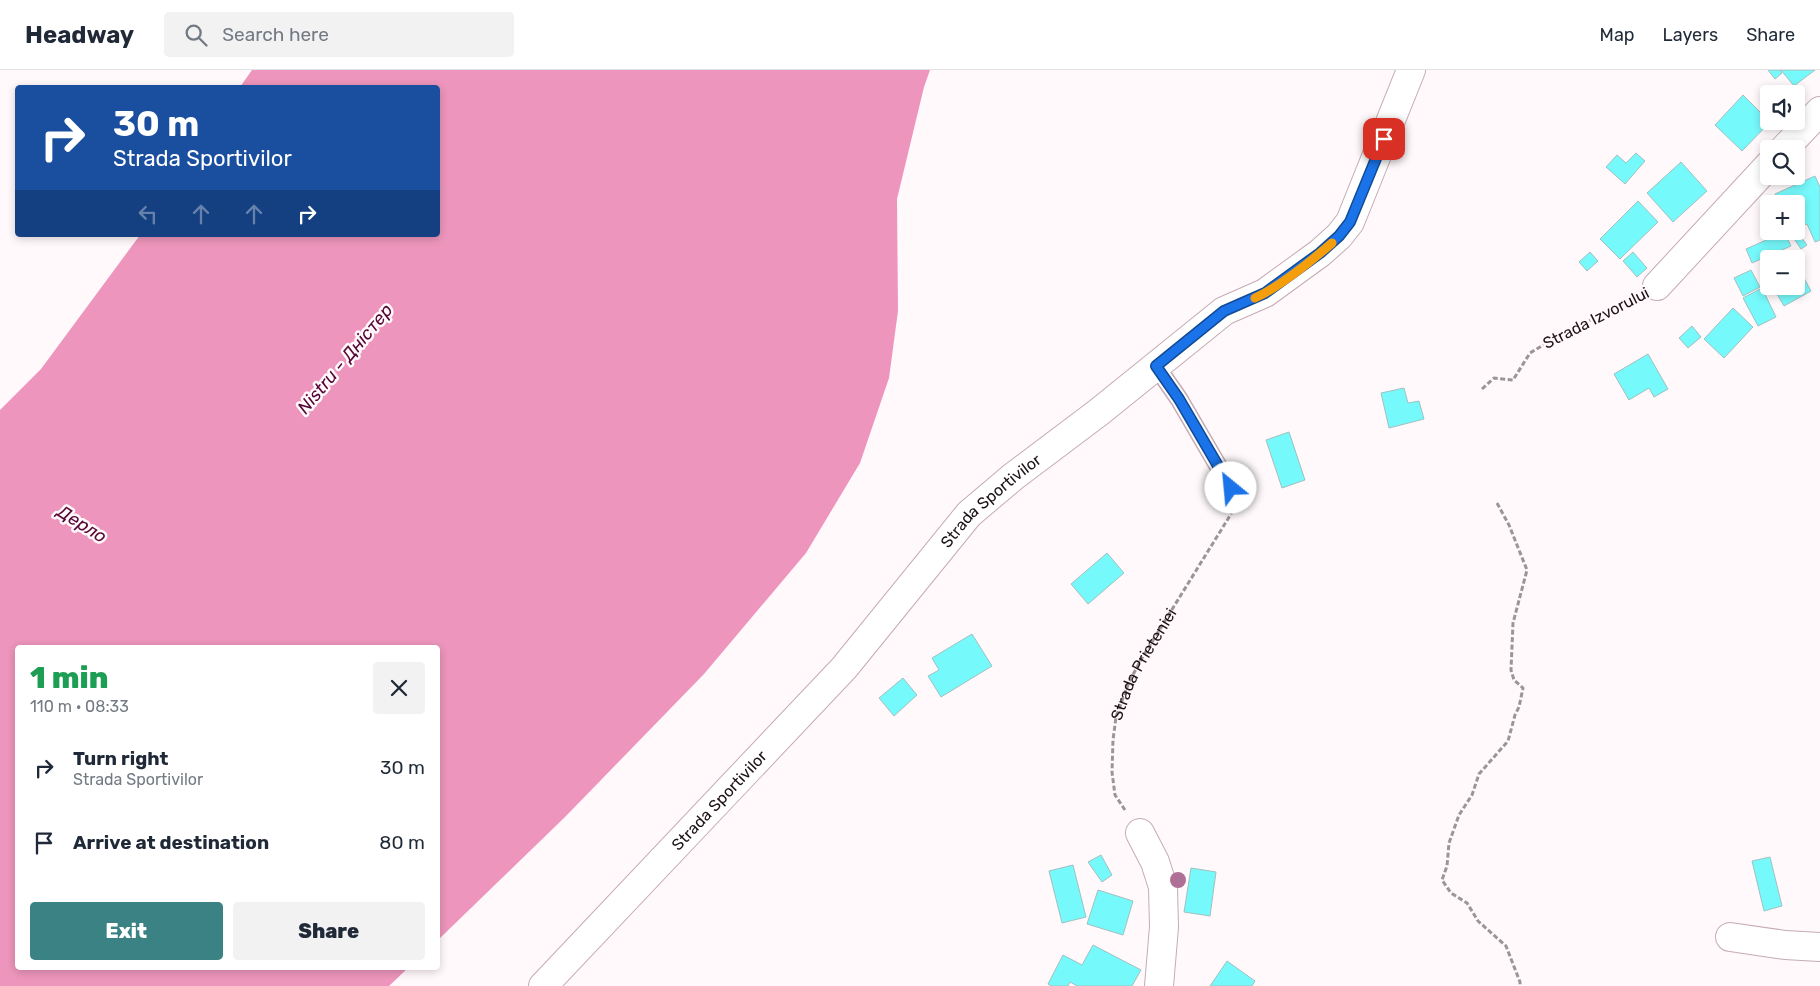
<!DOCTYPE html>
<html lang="en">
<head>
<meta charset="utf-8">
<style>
	:root { --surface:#fff; --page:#f2f2f3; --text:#1f2937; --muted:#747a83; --line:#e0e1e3; --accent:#3a8283 }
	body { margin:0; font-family:Rubik,sans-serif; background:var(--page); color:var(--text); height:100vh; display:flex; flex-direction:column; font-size:19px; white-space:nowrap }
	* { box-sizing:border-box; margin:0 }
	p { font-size:16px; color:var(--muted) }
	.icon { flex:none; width:28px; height:28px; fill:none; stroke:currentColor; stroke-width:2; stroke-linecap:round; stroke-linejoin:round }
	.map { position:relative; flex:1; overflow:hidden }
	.side { position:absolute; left:15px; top:575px; width:425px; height:325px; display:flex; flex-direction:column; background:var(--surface); border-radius:5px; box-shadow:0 2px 8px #0003 }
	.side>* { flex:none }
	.top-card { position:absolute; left:15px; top:15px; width:425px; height:152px; border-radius:5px; box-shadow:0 2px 8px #0003; background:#1a4fa0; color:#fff; overflow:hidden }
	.buttons { position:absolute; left:1760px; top:15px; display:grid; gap:10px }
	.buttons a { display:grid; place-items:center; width:45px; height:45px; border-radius:5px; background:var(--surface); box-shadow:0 2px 8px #0003; font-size:25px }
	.pin { position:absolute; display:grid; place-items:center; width:42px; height:42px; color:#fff; margin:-21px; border-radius:10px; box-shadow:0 2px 8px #0006 }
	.me { position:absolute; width:55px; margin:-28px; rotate:332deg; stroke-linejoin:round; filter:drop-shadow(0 0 4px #0008) }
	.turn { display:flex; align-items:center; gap:18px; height:105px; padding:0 15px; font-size:22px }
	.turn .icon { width:65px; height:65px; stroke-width:2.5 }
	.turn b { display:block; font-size:35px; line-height:42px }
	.lanes { display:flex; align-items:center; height:48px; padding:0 15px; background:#0003; justify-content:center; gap:25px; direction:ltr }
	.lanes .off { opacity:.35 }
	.round { display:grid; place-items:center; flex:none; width:52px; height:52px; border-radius:5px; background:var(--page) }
	.overview { display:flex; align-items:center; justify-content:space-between; height:85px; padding:0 15px }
	h1 { font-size:30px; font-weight:800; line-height:38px; color:#1e9e55 }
	.button { display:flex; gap:10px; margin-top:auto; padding:10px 15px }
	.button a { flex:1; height:58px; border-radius:5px; background:var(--accent); color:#fff; font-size:20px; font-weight:800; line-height:58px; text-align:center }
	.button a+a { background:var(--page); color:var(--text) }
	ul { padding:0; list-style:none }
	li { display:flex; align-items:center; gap:15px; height:75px; padding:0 15px }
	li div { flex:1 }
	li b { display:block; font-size:19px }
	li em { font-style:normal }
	header { display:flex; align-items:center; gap:30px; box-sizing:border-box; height:70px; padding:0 25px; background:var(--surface); border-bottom:1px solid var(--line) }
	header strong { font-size:24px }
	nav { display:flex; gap:28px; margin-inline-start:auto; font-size:18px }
	.search { width:350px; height:45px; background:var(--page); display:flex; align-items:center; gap:12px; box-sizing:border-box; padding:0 18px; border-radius:5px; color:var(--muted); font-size:19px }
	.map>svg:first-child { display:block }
	.water { fill:#ed95bc }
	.building { fill:#76f9fb; stroke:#a2c0c0 }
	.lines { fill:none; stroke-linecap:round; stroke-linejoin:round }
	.service-casing { stroke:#c5abb5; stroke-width:19 }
	.minor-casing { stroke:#c5abb5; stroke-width:30 }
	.path { stroke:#9c9598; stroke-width:3; stroke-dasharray:5 2.5; stroke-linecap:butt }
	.service { stroke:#fff; stroke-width:16 }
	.minor { stroke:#fff; stroke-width:28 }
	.tree { fill:#ae7096 }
	.route-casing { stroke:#114b97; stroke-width:12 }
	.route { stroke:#1a73e8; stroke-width:9 }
	.slow { stroke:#f59e0b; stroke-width:9 }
	.labels { text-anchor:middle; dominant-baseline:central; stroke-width:5; stroke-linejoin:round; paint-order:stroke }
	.street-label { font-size:16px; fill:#1c1316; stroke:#fff9fc }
	.water-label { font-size:18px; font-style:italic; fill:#550634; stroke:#fff9fc }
</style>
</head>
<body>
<header>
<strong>Headway</strong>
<div class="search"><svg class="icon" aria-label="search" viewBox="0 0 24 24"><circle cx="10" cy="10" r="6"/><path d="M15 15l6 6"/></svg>Search here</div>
<nav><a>Map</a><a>Layers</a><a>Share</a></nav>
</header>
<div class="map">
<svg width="1820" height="916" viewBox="0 0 1820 916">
	<rect width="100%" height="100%" fill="#fff9fc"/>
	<!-- water -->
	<path class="water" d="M 252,0 L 930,0 L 924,17 L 897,129 L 898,241 L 889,308 L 860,393 L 806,483 L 704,604 L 566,746 L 438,870 L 438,578 L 18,578 L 18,898 L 408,898 L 389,916 L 0,916 L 0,340 L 41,299 L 140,165 L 438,165 L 438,18 L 240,17 Z"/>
	<!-- building -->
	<path class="building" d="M 1768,0 L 1780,0 L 1782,3 L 1775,9 Z
		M 1781,0 L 1815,0 L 1794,16 Z
		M 1743,25 L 1769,51 L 1771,51 L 1742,81 L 1715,55 Z
		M 1636,83 L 1645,91 L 1625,114 L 1606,97 L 1617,85 L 1626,93 Z
		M 1681,92 L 1707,121 L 1673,152 L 1647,123 Z
		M 1815,106 L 1820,117 L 1820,170 L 1815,172 L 1807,154 L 1796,159 L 1796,134 L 1779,134 L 1775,124 Z
		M 1638,131 L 1658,152 L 1620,189 L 1600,169 Z
		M 1784,162 L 1791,176 L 1752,193 L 1746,179 Z
		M 1801,167 L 1807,175 L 1801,179 L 1795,170 Z
		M 1590,182 L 1598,191 L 1587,201 L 1579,192 Z
		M 1633,182 L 1647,198 L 1637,207 L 1623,191 Z
		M 1751,200 L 1760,217 L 1743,226 L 1734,208 Z
		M 1804,208 L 1811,221 L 1784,236 L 1777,224 L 1789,216 L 1796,216 L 1796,212 Z
		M 1762,218 L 1776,247 L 1758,256 L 1743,228 Z
		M 1733,238 L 1753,257 L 1724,288 L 1704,269 Z
		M 1692,256 L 1701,267 L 1688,278 L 1679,268 Z
		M 1648,284 L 1668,319 L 1654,327 L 1649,318 L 1629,330 L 1614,304 Z
		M 1404,318 L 1408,333 L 1419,331 L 1424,349 L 1389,358 L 1381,323 Z
		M 1289,362 L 1305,410 L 1282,418 L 1266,370 Z
		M 1107,483 L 1124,503 L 1088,534 L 1071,514 Z
		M 972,564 L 992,596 L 941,627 L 928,606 L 939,600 L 932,588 Z
		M 903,608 L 917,625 L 894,646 L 879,628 Z
		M 1101,785 L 1112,805 L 1102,812 L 1088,792 Z
		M 1770,787 L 1782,836 L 1764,841 L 1752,791 Z
		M 1073,795 L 1086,847 L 1062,853 L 1049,801 Z
		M 1191,798 L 1216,802 L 1210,846 L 1184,842 Z
		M 1098,820 L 1133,831 L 1123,865 L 1087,854 Z
		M 1093,875 L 1141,900 L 1132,916 L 1077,916 L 1070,912 L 1068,916 L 1051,916 L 1048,914 L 1063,885 L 1082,895 Z
		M 1227,891 L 1255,911 L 1252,916 L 1210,916 Z"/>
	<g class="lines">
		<defs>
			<path id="service" d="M 1156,296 L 1179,329 L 1231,418"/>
			<g id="minor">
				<path d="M 1784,79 L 1820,41"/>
				<path d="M 1657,216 L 1769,95"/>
				<path d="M 1140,763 L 1155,792 L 1163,817 L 1164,857 L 1159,916"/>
				<path d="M 1730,867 L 1785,875 L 1820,877"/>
				<path id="s2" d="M 543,916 L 844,598 L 969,444 L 1014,406 L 1099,342 L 1224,241 L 1265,223 L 1320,183 L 1339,166 L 1350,152 L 1411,0"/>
			</g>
		</defs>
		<!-- service casing -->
		<use href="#service" class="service-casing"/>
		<!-- minor casing -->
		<use href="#minor" class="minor-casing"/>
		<!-- path -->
		<g class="path">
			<path d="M 1482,319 L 1494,308 L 1513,310 L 1530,283 L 1570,259 L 1634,231"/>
			<path d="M 1497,433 L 1509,455 L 1527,500 L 1513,553 L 1511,600 L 1514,610 L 1523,618 L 1519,637 L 1515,645 L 1508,671 L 1479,704 L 1472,725 L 1459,745 L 1449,773 L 1447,796 L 1442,810 L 1451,823 L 1467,833 L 1478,851 L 1506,876 L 1520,912 L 1520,916"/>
			<path id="s1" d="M 1125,740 L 1115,725 L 1112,702 L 1113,670 L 1116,647 L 1129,612 L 1142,588 L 1231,444 L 1231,438"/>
		</g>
		<!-- service -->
		<use href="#service" class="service"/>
		<!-- minor -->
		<use href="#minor" class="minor"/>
	</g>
	<!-- trees -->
	<circle class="tree" cx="1178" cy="810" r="8"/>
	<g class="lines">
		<defs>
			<path id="route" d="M 1231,418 L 1179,329 L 1156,296 L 1224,241 L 1265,223 L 1320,183 L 1339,166 L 1350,152 L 1384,69"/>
		</defs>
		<!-- route casing -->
		<use href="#route" class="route-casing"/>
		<!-- route -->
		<use href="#route" class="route"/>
		<!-- slow -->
		<path class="slow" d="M 1255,228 C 1281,216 1310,192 1332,173"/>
	</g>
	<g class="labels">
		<!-- street labels -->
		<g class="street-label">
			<text transform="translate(1596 248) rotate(-27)">Strada Izvorului</text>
			<text stroke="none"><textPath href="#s2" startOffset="661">Strada Sportivilor</textPath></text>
			<text stroke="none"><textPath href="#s1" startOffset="156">Strada Prieteniei</textPath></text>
			<text stroke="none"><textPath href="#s2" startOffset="256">Strada Sportivilor</textPath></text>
		</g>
		<!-- water labels -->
		<g class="water-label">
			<text transform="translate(345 289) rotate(-50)">Nistru - Дністер</text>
			<text transform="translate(82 454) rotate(32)">Дерло</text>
		</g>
	</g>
</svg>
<div class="buttons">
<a><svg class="icon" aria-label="sound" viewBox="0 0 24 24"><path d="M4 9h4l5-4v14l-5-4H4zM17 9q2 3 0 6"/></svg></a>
<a><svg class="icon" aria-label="search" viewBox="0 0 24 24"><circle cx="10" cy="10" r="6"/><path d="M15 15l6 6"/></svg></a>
<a>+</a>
<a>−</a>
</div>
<div class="pin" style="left:1384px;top:69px;background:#d93025"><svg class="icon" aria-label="arrive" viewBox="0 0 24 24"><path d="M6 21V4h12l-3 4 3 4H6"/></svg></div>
<svg class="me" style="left:1231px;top:418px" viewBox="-20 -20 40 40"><circle r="19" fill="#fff"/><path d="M0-13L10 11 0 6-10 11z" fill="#1a73e8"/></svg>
<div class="top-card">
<div class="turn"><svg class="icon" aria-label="right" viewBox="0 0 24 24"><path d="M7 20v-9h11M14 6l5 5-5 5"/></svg><div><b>30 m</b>Strada Sportivilor</div></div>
<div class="lanes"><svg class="icon off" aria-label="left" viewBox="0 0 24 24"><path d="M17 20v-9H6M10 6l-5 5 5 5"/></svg><svg class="icon off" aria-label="ahead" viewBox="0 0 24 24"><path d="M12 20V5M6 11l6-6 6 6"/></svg><svg class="icon off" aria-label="ahead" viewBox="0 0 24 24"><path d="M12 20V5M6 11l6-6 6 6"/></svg><svg class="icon" aria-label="right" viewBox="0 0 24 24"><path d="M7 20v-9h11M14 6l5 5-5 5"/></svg></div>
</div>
<section class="side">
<div class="overview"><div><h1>1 min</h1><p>110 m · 08:33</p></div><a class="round"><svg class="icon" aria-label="close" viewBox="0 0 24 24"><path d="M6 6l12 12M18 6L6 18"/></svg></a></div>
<ul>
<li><svg class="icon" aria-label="right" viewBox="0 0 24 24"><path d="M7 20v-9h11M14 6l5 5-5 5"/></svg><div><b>Turn right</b><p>Strada Sportivilor</p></div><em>30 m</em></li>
<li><svg class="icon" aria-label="arrive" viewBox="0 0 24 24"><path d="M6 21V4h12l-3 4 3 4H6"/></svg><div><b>Arrive at destination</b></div><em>80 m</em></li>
</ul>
<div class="button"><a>Exit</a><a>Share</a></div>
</section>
</div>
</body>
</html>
